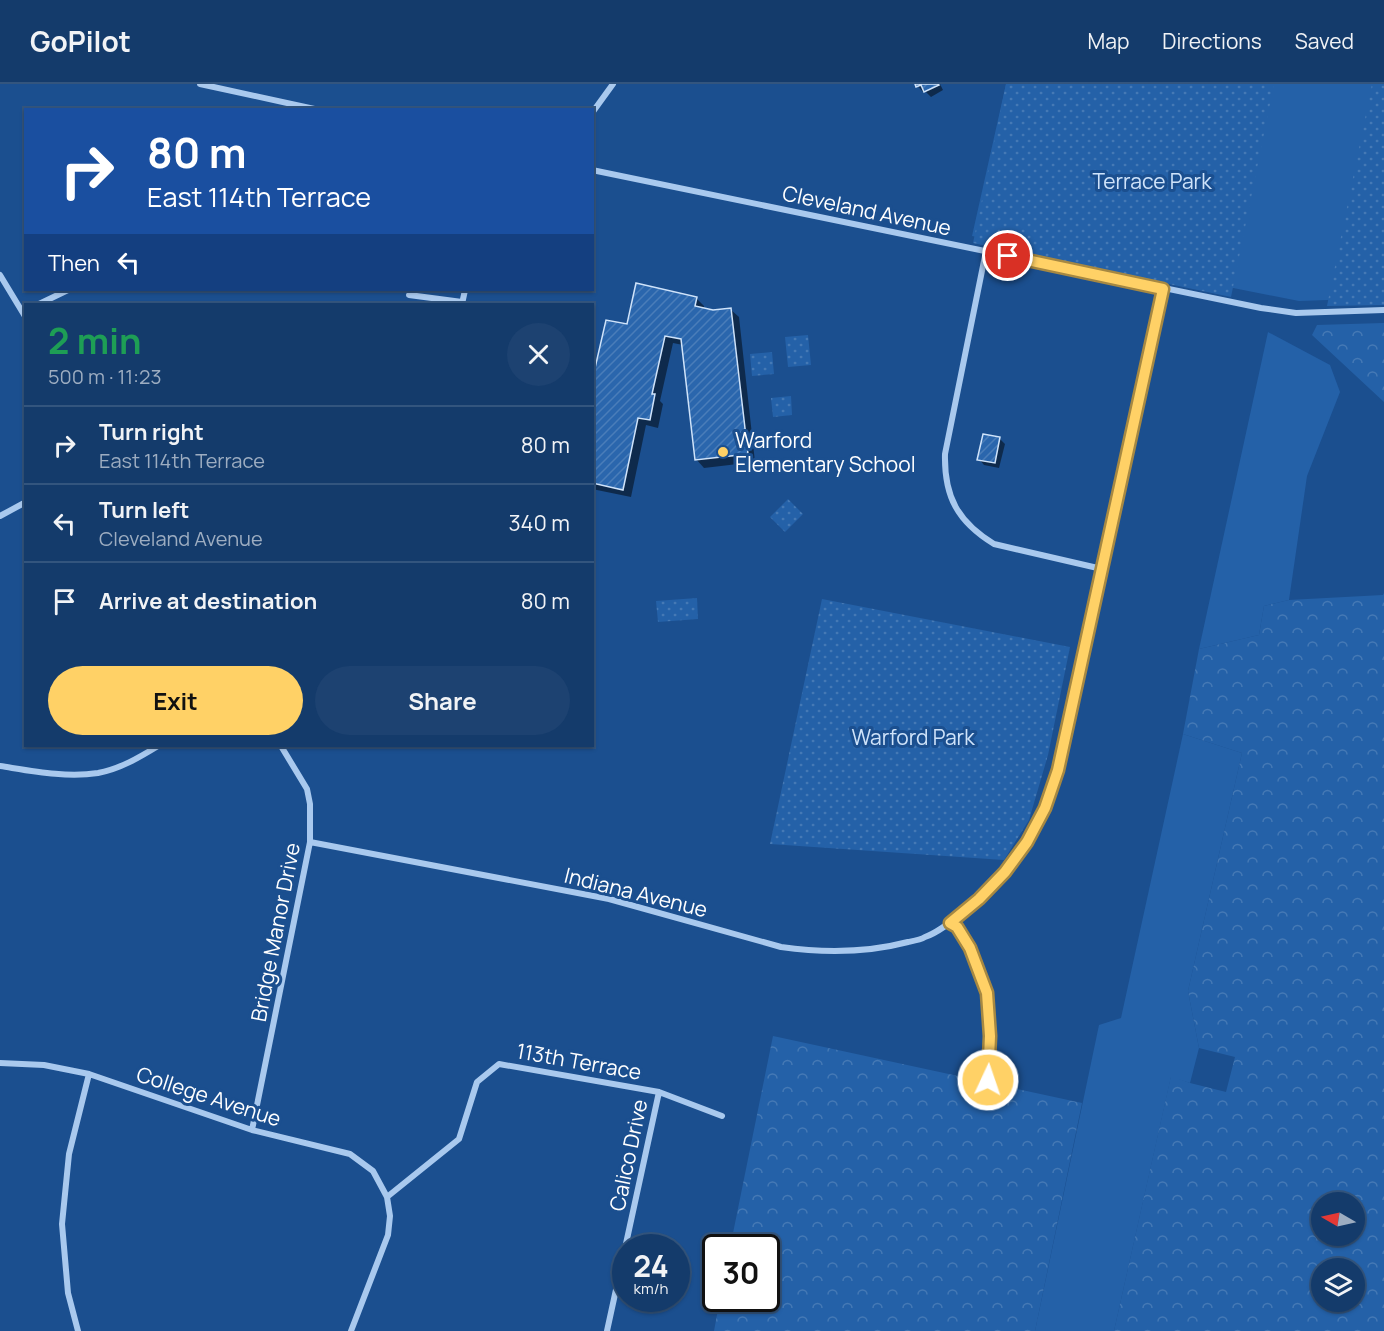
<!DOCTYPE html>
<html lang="en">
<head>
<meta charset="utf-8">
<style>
	:root { --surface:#143b6b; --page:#1d4271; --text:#f1f3f6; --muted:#9dadc1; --line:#33557e; --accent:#ffd166 }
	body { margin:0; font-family:Manrope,sans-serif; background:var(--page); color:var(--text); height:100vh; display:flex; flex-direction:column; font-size:22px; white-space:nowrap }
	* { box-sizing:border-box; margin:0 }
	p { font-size:20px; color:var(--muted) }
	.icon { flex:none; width:33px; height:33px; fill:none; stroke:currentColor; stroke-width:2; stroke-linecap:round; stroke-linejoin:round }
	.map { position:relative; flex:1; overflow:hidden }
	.drawer { position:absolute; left:24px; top:219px; width:570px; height:444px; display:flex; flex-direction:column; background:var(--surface); border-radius:0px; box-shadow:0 2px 4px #0004,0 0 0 2px var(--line) }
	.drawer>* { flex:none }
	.top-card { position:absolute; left:24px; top:24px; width:570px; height:183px; border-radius:0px; box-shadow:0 2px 4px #0004,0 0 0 2px var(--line); background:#1a4fa0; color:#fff; overflow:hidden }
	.needle { width:39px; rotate:279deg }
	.controls { position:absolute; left:1311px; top:1108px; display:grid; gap:12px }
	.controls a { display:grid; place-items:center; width:54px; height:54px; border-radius:50%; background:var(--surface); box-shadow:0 2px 4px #0004,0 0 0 2px var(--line); font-size:30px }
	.speed { position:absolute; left:612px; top:1150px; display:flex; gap:12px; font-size:30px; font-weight:700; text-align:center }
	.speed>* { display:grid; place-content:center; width:78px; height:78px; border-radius:50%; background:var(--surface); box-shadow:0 2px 4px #0004,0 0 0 2px var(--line); line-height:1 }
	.speed small { font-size:15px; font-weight:400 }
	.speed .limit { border:3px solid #111; border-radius:9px; background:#fff; color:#111 }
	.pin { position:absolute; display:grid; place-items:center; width:51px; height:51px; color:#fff; margin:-26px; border:3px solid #fff; border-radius:50%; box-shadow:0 2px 6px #0007 }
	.me { position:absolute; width:66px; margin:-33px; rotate:3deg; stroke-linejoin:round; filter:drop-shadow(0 0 4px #0008) }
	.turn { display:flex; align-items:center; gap:21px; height:126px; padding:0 24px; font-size:27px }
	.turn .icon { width:78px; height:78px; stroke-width:2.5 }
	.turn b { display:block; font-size:42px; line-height:51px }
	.then { display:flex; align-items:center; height:57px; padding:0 24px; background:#0003; gap:12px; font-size:22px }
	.round { display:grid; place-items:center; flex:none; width:63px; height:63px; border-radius:32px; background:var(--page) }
	.head { display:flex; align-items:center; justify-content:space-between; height:102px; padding:0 24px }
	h1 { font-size:36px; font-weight:700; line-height:45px; color:#1e9e55 }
	.primary-button { display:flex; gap:12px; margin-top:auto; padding:12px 24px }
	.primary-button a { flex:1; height:69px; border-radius:36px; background:var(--accent); color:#111; font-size:24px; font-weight:700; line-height:69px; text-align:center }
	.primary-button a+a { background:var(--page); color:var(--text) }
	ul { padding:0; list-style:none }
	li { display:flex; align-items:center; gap:18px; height:78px; padding:0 24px; border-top:2px solid var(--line) }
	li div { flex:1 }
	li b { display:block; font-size:22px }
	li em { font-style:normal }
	header { display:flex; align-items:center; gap:36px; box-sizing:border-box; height:84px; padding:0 30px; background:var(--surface); border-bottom:2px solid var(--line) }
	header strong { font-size:28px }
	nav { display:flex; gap:33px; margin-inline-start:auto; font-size:21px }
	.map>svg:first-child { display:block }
	.grass { fill:#2461a8 }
	.forest { fill:url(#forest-crowns); fill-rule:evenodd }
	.park { fill:url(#park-dots) }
	.shadow { fill:#0007 }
	.building { fill:url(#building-hatch); stroke:#cfe3fa; stroke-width:1.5 }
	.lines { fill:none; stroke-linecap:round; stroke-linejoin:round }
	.street { stroke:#a9c9ee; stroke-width:6 }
	.route-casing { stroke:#a68842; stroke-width:15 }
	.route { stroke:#ffd166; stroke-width:10 }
	.poi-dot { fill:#ffd166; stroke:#1b4f8f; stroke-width:2 }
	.labels { text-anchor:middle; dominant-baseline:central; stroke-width:6; stroke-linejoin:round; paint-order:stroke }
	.park-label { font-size:21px; fill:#cfe3fa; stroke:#1b4f8f }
	.street-label { font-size:21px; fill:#fff; stroke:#1b4f8f }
	.poi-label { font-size:21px; fill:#fff; stroke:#1b4f8f; text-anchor:start }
</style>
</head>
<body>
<header>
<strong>GoPilot</strong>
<nav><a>Map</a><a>Directions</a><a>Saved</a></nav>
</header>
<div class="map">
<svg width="1384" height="1247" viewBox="0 0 1384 1247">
	<defs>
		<pattern id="forest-crowns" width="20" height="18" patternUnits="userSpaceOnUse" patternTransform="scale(1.5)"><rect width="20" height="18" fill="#2461a8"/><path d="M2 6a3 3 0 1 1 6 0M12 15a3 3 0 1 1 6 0" fill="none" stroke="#4579b5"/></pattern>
		<pattern id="park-dots" width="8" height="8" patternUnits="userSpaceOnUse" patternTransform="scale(1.5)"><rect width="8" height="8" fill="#2461a8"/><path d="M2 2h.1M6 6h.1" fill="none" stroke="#4579b5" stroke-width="1.8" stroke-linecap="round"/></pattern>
		<pattern id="building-hatch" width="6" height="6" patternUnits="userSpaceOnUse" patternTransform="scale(1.5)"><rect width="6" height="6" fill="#2a66ad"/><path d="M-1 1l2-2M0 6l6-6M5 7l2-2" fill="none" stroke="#4a7db9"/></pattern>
	</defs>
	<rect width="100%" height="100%" fill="#1b4f8f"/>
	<!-- grass -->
	<path class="grass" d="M 1006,0 L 1384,0 L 1384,214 L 1299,217 L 972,152 Z
		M 1268,248 L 1330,281 L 1340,308 L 1307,392 L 1289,516 L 1264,522 L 1259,551 L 1199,565 Z
		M 1183,650 L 1242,669 L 1188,907 L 1199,964 L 1190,999 L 1171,993 L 1114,1247 L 1035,1247 L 1099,941 L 1121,934 Z"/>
	<!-- forest -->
	<path class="forest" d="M 1384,239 L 1384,318 L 1312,251 L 1317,241 Z
		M 1384,509 L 1384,1247 L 1114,1247 L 1171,992 L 1190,999 L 1226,1008 L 1235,973 L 1199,964 L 1188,907 L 1242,669 L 1183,650 L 1199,565 L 1259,551 L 1264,522 L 1289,516 L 1383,511 ZM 1322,1119 L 1354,1119 L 1354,1152 L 1322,1152 ZM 1322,1185 L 1354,1185 L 1354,1218 L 1322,1218 Z
		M 773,952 L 1082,1019 L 1035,1247 L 714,1247 L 720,1215 L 766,1215 L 766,1164 L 730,1164 Z"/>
	<!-- park -->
	<path class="park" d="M 1006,0 L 1274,0 L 1231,213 L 973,159 Z
		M 1372,0 L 1384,0 L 1384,221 L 1327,222 Z
		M 808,251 L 811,281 L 788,283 L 785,253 Z
		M 772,268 L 774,290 L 752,292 L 750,270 Z
		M 791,312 L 792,331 L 773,333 L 771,314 Z
		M 788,415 L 803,430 L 785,448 L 770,433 Z
		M 697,514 L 698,535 L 658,538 L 656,517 Z
		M 822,515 L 1070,563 L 1048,671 L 1029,736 L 1004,776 L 770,760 Z"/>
	<!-- shadow -->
	<path class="shadow" d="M 916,0 L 940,0 L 943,6 L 931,13 L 925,7 L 923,8 Z
		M 696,214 L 704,222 L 704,225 L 713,227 L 730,225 L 739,233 L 755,378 L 704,384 L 696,375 L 683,261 L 673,259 L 660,317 L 663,320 L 658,344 L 646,341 L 631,413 L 592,405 L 592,304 L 629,242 Z
		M 999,354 L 1005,360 L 999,384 L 984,381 L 979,375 Z"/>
	<!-- building -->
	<path class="building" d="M 915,0 L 938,0 L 939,1 L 924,8 L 921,1 L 916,3 Z
		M 636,199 L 697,213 L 695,222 L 713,226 L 731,224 L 748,370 L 695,376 L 681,255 L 665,252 L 652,310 L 655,310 L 650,336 L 638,334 L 623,406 L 592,399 L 592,297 L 606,236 L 627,240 Z
		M 983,350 L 1000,353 L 995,379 L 977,376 Z"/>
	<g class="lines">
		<!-- street -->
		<path class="street" d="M 200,0 L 319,26
			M 592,29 L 613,0
			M 592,86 L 1261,224 L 1296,229 L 1384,226
			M 986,167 L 945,370 C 944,413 958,438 994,460 L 1102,485
			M 0,191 L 26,234
			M 409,211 L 462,218
			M 39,220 L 68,206
			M 462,220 L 465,206
			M 0,432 L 26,418
			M 0,682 C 32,687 66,694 98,689 C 120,685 140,673 158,662
			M 310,758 L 609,815 L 781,863 C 823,869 866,869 908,858 C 913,857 920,856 925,853 C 939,848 952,837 963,828 C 998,801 1026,766 1044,725 C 1050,713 1054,699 1058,686 L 1163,205
			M 950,839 L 958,843 L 970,864 L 987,909 L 990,952 L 988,996
			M 0,979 L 44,981 L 89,990 L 252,1046 L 350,1070 L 373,1087 L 387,1113 L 390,1132 L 388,1151 L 351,1247
			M 252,1046 L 310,758 L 310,720 L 307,705 L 281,662
			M 387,1113 L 459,1055 L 477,998 L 499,980 L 659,1008 L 722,1032
			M 78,1247 L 68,1209 L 62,1140 L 69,1070 L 89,990
			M 607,1247 L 659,1008"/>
	</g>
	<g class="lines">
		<defs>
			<path id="route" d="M 988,996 L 990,952 L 987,909 L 970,864 L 957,843 L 950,839 L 979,815 L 1005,788 L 1027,758 L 1045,724 L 1058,686 L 1163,205 L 1008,172"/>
		</defs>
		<!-- route casing -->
		<use href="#route" class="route-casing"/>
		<!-- route -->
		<use href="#route" class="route"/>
	</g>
	<!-- markers -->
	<circle class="poi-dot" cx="723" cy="368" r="6"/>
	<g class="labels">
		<!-- park labels -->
		<g class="park-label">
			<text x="1152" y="97">Terrace Park</text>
			<text x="913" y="653">Warford Park</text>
		</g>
		<!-- street labels -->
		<g class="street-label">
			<text transform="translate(867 126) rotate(12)">Cleveland Avenue</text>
			<text transform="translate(636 808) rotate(14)">Indiana Avenue</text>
			<text transform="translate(275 848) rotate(-79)">Bridge Manor Drive</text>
			<text transform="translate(579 977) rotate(10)">113th Terrace</text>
			<text transform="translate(209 1012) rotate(18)">College Avenue</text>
			<text transform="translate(628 1071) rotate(-78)">Calico Drive</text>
		</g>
		<!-- poi labels -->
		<g class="poi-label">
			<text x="735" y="356">Warford<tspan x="735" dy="24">Elementary School</tspan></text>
		</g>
	</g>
</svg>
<div class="controls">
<a><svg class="needle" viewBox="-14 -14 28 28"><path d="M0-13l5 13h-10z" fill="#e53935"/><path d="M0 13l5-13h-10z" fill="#9dadc1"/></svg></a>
<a><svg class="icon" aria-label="layers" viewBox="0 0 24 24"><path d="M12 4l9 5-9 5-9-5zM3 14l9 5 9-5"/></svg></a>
</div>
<div class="speed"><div>24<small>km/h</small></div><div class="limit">30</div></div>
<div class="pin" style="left:1008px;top:172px;background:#d93025"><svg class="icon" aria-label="arrive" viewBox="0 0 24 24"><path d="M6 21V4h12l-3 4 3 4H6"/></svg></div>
<svg class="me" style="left:988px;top:996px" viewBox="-20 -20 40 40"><circle r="17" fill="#ffd166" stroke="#fff" stroke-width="3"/><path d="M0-11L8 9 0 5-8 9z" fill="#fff"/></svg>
<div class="top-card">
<div class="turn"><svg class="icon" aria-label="right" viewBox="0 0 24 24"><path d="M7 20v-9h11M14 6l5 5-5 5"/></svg><div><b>80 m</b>East 114th Terrace</div></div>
<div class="then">Then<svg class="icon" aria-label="left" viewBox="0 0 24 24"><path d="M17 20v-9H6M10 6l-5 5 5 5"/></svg></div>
</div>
<section class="drawer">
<div class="head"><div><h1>2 min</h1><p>500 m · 11:23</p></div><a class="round"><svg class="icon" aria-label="close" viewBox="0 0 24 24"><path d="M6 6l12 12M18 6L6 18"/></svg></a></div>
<ul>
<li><svg class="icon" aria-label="right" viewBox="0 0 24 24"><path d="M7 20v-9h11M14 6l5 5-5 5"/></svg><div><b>Turn right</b><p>East 114th Terrace</p></div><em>80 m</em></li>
<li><svg class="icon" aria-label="left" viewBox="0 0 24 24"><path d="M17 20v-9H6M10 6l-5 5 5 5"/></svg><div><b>Turn left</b><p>Cleveland Avenue</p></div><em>340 m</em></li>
<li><svg class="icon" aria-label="arrive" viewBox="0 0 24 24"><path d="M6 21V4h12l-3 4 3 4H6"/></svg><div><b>Arrive at destination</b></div><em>80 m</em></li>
</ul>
<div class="primary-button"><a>Exit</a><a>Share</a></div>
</section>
</div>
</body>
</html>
